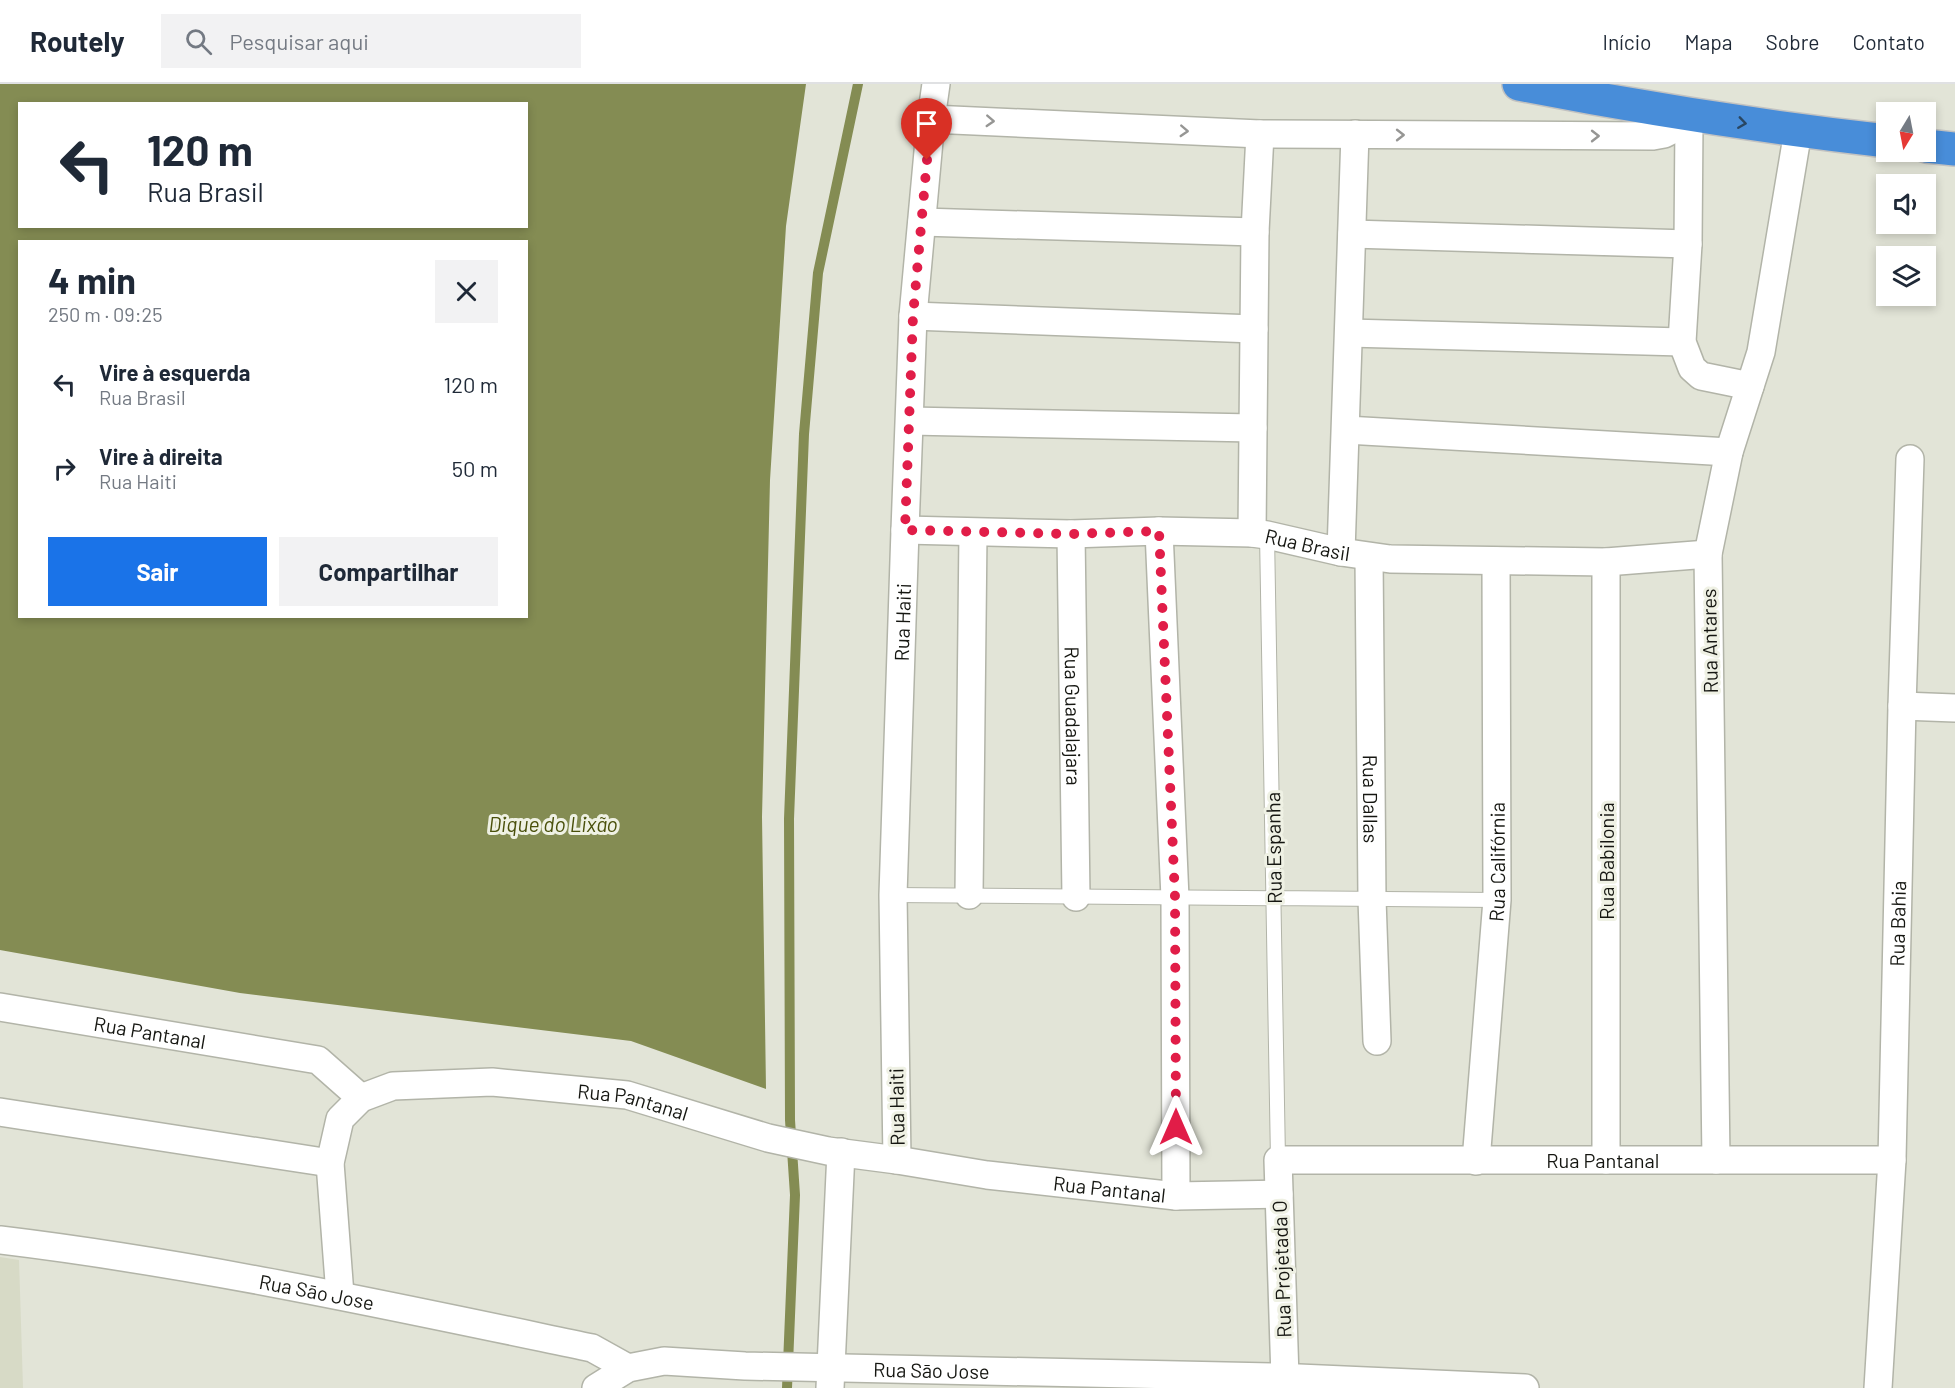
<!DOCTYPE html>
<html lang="pt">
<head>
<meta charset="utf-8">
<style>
	:root { --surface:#fff; --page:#f2f2f3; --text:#1f2937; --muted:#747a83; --line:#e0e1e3; --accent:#1a73e8 }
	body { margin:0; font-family:Barlow,sans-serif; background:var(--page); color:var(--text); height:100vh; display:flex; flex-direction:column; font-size:22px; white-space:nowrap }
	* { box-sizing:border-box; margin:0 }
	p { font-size:20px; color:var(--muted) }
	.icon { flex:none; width:33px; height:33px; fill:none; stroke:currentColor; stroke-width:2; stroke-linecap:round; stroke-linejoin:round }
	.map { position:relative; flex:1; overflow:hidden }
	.panel { position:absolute; left:18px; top:156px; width:510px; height:378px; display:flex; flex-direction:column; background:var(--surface); border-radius:0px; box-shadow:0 3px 9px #0003 }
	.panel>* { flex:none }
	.banner { position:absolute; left:18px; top:18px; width:510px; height:126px; border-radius:0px; box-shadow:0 3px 9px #0003; background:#fff; color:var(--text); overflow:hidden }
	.needle { width:39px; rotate:190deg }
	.controls { position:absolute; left:1876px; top:18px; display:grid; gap:12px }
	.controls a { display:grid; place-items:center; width:60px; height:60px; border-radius:0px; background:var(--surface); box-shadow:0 3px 9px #0003; font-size:30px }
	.pin { position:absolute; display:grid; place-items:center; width:51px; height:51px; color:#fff; margin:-62px -26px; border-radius:50% 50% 50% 0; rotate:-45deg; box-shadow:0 0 6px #0007 }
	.pin .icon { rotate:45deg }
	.me { position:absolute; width:66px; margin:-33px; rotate:0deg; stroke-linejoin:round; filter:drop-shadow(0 0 4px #0008) }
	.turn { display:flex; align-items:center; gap:21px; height:126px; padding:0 30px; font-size:27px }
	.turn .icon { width:78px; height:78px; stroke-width:2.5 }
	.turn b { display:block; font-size:42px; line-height:51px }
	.round { display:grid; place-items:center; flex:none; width:63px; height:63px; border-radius:0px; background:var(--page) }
	.overview { display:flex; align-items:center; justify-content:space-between; height:102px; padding:0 30px }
	h1 { font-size:36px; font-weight:700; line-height:45px }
	.action { display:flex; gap:12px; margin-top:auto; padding:12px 30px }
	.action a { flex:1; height:69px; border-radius:0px; background:var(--accent); color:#fff; font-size:24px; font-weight:700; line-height:69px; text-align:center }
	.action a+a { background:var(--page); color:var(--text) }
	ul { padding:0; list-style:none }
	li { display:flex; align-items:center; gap:18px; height:84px; padding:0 30px }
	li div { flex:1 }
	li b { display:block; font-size:22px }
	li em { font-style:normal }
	header { display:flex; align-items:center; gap:36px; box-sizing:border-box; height:84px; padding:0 30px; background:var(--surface); border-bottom:2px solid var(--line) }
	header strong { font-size:28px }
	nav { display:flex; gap:33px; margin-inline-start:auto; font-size:21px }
	.search { width:420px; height:54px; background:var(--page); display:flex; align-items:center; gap:15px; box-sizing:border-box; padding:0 21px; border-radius:0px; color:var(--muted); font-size:22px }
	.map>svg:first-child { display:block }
	.built { fill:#d7dac6 }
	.water { fill:#848c53; fill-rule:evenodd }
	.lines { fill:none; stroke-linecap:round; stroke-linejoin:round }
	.stream { stroke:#848c53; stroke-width:10 }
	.service-casing { stroke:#b2b4a8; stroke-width:16 }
	.minor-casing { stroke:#b2b4a8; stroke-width:30 }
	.motorway-casing { stroke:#c2c2c1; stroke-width:36 }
	.service { stroke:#fff; stroke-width:14 }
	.minor { stroke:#fff; stroke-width:27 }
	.motorway { stroke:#488dd9; stroke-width:33 }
	.oneway { stroke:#969694 }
	.oneway2 { stroke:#294661 }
	.route { stroke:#e11d48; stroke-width:10; stroke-dasharray:0 18 }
	.labels { text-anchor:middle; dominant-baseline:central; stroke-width:6; stroke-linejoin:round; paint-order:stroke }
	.street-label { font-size:20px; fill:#151611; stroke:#eff1e4 }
	.water-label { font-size:21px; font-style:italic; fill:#4a500b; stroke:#eff1e4 }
</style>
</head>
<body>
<header>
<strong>Routely</strong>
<div class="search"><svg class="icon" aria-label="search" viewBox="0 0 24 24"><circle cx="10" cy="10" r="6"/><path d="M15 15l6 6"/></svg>Pesquisar aqui</div>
<nav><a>Início</a><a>Mapa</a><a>Sobre</a><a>Contato</a></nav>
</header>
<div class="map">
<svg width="1955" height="1304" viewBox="0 0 1955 1304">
	<rect width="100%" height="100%" fill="#e2e4d7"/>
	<!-- built -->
	<path class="built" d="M 0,1173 L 19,1176 L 23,1304 L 0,1304 Z"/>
	<!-- water -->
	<path class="water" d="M 0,0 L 806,0 L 786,142 L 770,396 L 762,733 L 766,1005 L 631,957 L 240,909 L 0,866 ZM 20,20 L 526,20 L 526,142 L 20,142 ZM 20,158 L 526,158 L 526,532 L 20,532 Z"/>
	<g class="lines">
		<!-- stream -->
		<path class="stream" d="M 787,1304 L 795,1111 L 790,1036 L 789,735 L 804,350 L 818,189 L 858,0"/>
		<defs>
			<path id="service" d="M 1267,451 L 1278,1076
				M 893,811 L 1497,816"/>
			<g id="minor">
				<path d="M 931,35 L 1260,50 L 1653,52 L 1664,50 L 1700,32"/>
				<path d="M 1689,38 L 1688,160 L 1682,258 L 1692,284 L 1701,292 L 1750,302"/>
				<path d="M 922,138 L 1255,148"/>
				<path d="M 1352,150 L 1688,160"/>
				<path d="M 913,232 L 1254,245"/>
				<path d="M 1349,249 L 1682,258"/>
				<path d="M 910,337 L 1253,344"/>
				<path d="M 1346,346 L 1729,368"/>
				<path id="s1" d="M 905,446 L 1071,450 L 1159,447 L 1252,449 L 1267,451 L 1341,468 L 1390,475 L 1606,478 L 1708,470"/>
				<path d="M 1159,447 L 1175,814 L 1176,1112"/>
				<path d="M 1252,449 L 1255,148 L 1260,50"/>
				<path id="s2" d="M 1071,450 L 1076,813"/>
				<path d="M 1341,468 L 1355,50"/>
				<path id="s3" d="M 1369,473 L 1372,815 L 1377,957"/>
				<path d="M 1902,622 L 1955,624"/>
				<path d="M 969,811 L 973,449"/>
				<path id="s4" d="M 0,923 L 318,976 L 361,1014"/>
				<path d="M 0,1028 L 330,1079"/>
				<path id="s5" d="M 897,1076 L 893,811 L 905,446 L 913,232 L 931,35 L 936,0"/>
				<path d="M 1606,1076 L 1606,478"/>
				<path d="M 1716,1076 L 1708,470 L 1729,368 L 1761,268 L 1798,47"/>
				<path id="s6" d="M 1476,1077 L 1497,816 L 1496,477"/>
				<path id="s7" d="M 0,1156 C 199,1180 396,1223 592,1264 L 628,1284"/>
				<path id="s8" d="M 340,1211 L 330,1079 L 340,1035 L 361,1014 L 393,1002 L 492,998 L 627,1011 L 768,1054 L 828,1067 L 897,1076 L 987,1091 L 1176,1112 L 1279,1110"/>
				<path id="s9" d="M 1285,1294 L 1278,1076 L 1892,1076"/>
				<path id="s10" d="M 596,1304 L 628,1284 L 664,1277 L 745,1282 L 1276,1293 L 1525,1304"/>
				<path d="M 830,1304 L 841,1068"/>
				<path id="s11" d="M 1878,1304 L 1892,1076 L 1902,622 L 1910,375"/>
			</g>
			<path id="motorway" d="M 1519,0 C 1641,24 1763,43 1887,57
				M 1926,62 L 1955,65"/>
		</defs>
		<!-- service casing -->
		<use href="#service" class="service-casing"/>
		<!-- minor casing -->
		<use href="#minor" class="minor-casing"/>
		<!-- motorway casing -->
		<use href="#motorway" class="motorway-casing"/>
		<!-- service -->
		<use href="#service" class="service"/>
		<!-- minor -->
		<use href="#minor" class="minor"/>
		<!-- motorway -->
		<use href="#motorway" class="motorway"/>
	</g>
	<!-- one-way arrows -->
	<defs><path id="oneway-chevron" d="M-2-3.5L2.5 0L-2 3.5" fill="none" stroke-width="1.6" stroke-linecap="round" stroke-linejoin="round" transform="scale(1.5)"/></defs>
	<g class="oneway">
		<use href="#oneway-chevron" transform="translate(990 37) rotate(3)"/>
		<use href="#oneway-chevron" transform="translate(1184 47) rotate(3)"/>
		<use href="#oneway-chevron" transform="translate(1400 51)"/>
		<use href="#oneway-chevron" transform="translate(1595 52)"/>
	</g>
	<use class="oneway2" href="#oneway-chevron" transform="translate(1742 39) rotate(8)"/>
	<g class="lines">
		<!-- route -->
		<path class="route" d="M 927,76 L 913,232 L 905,446 L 1071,450 L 1159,447 L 1175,813 L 1176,1043"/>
	</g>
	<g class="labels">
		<!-- street labels -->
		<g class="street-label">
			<text stroke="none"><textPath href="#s1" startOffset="404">Rua Brasil</textPath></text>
			<text stroke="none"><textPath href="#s5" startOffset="538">Rua Haiti</textPath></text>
			<text transform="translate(1709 557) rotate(-91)">Rua Antares</text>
			<text stroke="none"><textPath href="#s2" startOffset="182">Rua Guadalajara</textPath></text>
			<text stroke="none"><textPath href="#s3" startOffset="242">Rua Dallas</textPath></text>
			<text transform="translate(1273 764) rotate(-91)">Rua Espanha</text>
			<text stroke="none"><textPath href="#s6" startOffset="300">Rua Califórnia</textPath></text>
			<text transform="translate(1606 777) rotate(-90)">Rua Babilonia</text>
			<text stroke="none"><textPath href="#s11" startOffset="465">Rua Bahia</textPath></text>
			<text stroke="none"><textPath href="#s4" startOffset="152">Rua Pantanal</textPath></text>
			<text stroke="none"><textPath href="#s8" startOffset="483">Rua Pantanal</textPath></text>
			<text transform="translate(896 1023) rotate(-91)">Rua Haiti</text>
			<text stroke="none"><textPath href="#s9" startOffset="543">Rua Pantanal</textPath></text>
			<text stroke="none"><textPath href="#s8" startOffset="969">Rua Pantanal</textPath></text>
			<text transform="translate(1281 1185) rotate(-92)">Rua Projetada O</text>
			<text stroke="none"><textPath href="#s7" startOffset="321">Rua Sāo Jose</textPath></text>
			<text stroke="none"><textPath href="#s10" startOffset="342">Rua Sāo Jose</textPath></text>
		</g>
		<!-- water labels -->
		<g class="water-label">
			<text x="553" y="739">Dique do Lixão</text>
		</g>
	</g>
</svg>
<div class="controls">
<a><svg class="needle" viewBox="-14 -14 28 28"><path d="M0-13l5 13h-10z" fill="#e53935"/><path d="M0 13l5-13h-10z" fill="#747a83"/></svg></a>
<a><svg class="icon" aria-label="sound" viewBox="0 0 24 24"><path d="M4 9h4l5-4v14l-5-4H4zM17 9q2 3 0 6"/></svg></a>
<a><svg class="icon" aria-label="layers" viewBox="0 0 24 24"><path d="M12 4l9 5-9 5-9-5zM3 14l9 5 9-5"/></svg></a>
</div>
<div class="pin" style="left:927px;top:76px;background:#d93025"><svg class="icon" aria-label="arrive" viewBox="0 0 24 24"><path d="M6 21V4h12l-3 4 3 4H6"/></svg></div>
<svg class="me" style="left:1176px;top:1043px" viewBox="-20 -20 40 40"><path d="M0-17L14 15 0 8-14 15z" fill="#e11d48" stroke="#fff" stroke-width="4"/></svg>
<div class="banner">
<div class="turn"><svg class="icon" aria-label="left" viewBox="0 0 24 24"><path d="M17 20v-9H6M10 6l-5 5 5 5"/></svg><div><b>120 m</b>Rua Brasil</div></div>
</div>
<section class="panel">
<div class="overview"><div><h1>4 min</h1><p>250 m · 09:25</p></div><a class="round"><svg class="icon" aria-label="close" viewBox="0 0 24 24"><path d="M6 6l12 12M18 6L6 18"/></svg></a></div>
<ul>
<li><svg class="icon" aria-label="left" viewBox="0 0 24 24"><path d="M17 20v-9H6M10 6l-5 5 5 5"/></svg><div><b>Vire à esquerda</b><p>Rua Brasil</p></div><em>120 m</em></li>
<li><svg class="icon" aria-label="right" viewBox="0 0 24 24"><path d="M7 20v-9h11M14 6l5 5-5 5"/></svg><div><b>Vire à direita</b><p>Rua Haiti</p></div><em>50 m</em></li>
</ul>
<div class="action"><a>Sair</a><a>Compartilhar</a></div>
</section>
</div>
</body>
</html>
